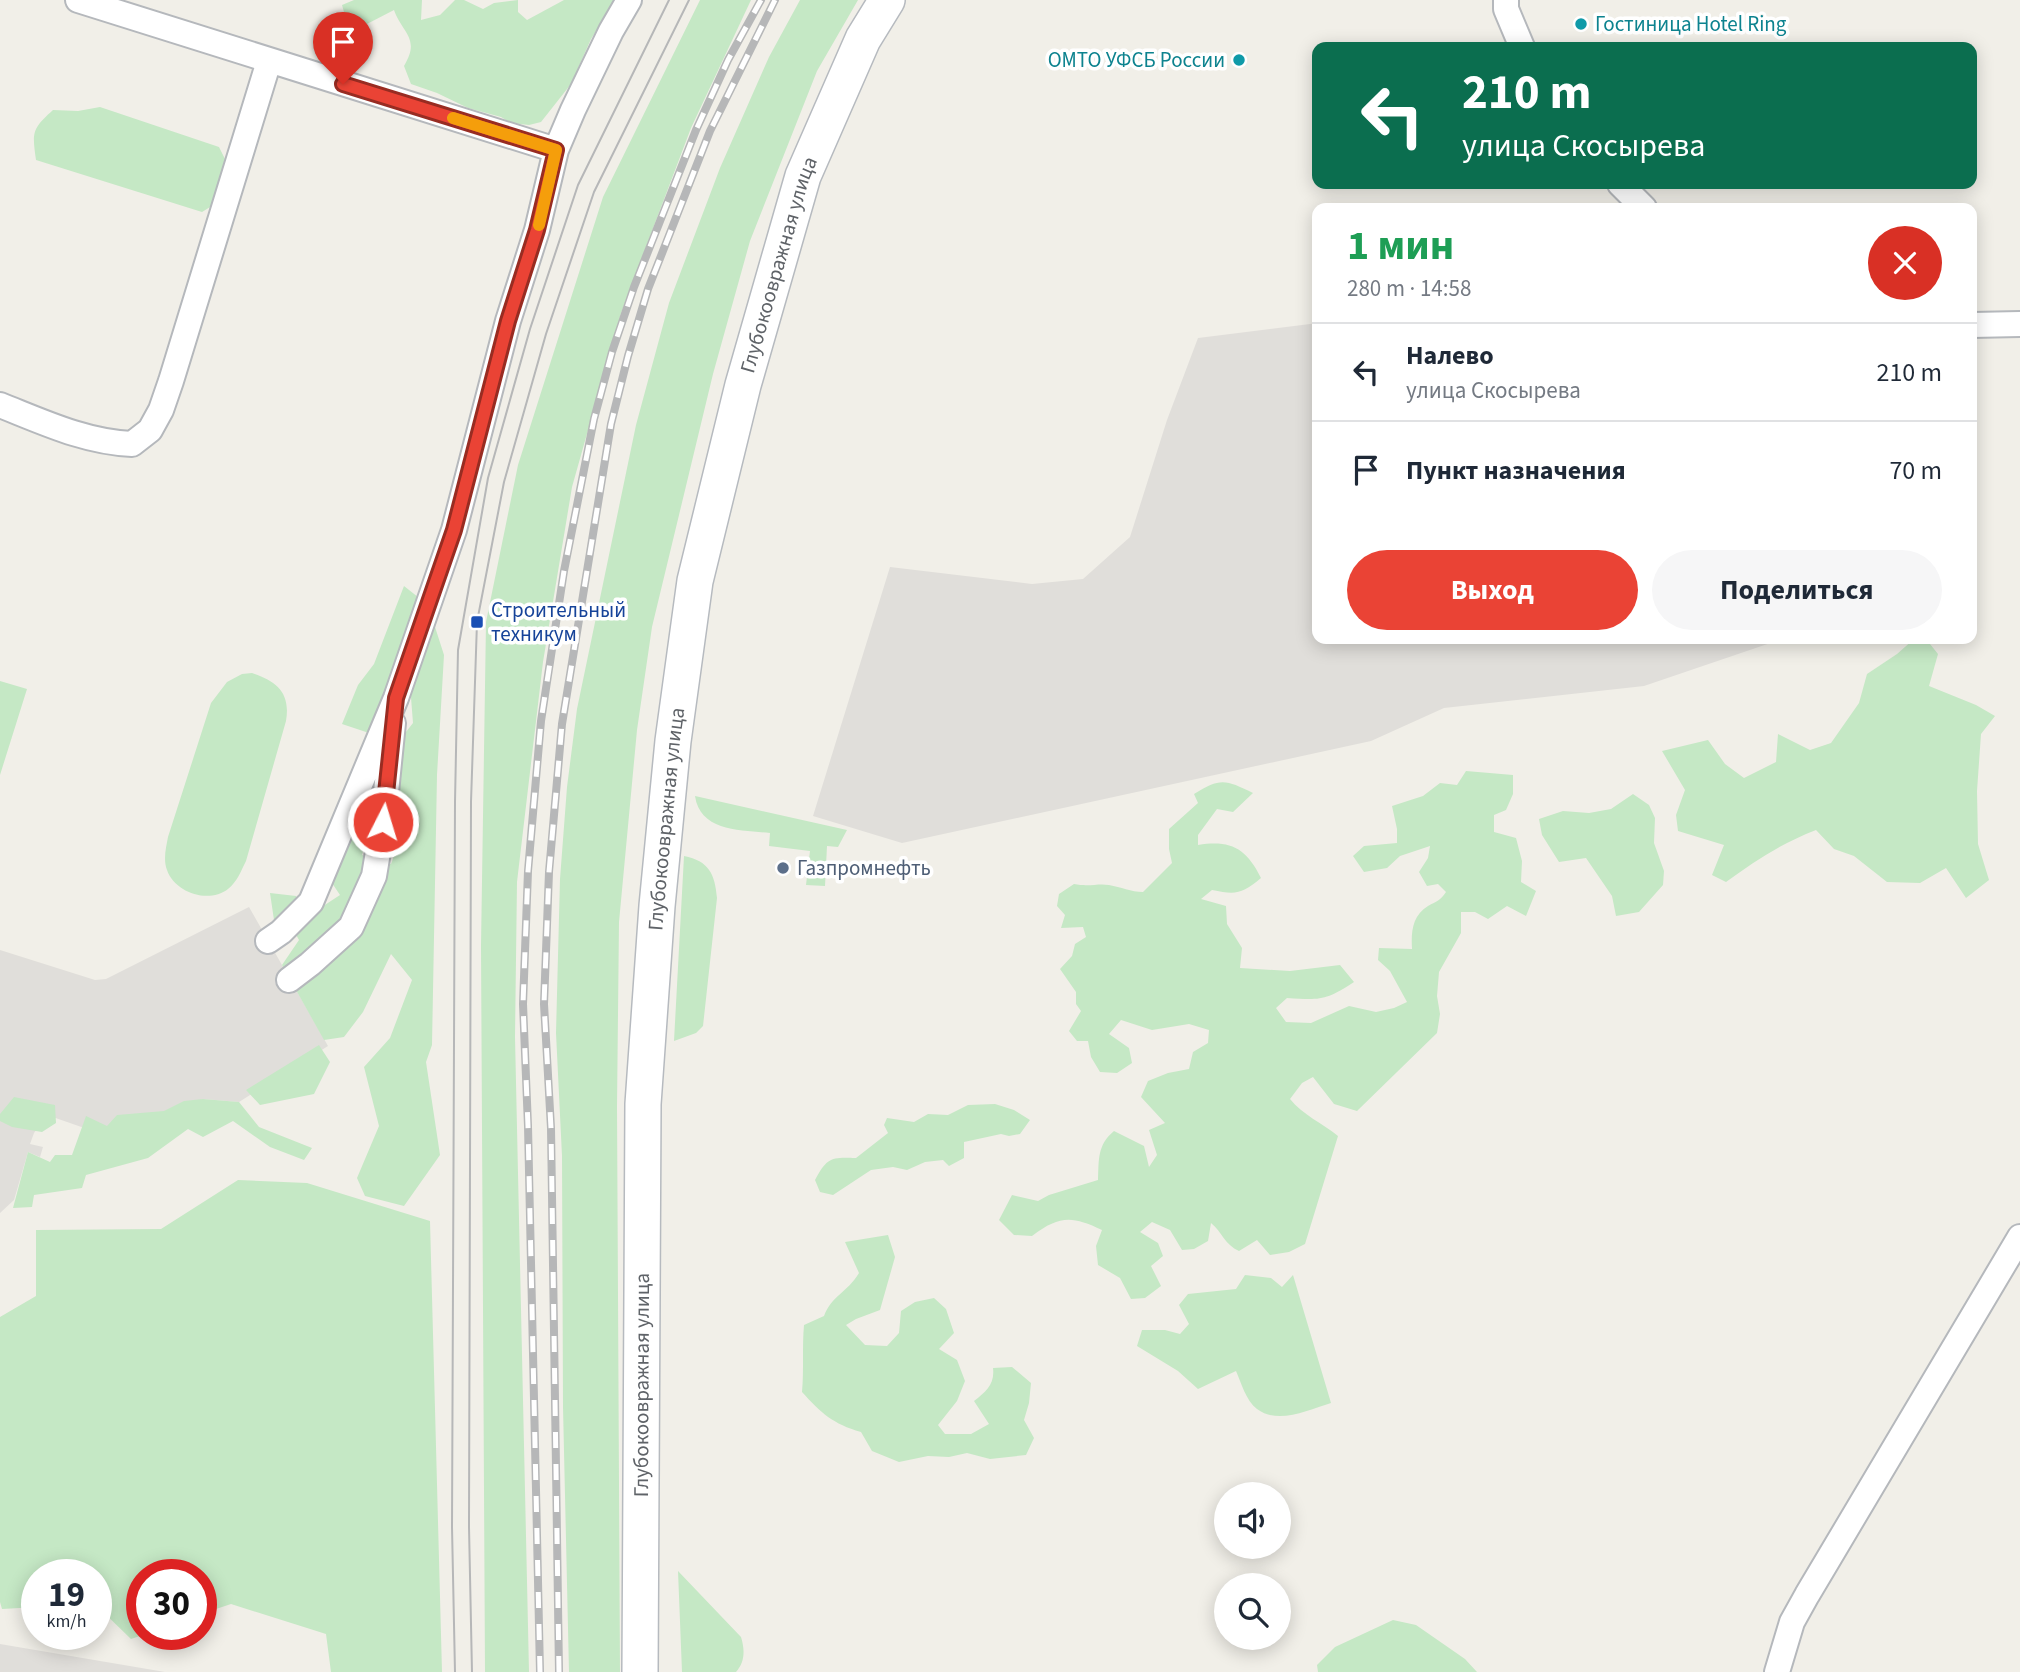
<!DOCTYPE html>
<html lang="ru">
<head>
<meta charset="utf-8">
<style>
	:root { --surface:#fff; --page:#f6f6f7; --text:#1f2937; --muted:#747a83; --line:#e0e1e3; --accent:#ea4335 }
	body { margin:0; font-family:"Source Sans 3",sans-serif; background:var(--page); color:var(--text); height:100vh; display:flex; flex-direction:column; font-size:26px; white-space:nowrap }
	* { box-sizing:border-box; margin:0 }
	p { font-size:23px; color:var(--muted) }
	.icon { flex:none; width:38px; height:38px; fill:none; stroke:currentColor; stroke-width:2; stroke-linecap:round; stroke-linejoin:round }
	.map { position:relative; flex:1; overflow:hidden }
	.side { position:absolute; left:1312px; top:203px; width:665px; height:441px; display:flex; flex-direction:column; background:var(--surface); border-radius:14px; box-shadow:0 4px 18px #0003 }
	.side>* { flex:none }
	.banner { position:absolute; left:1312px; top:42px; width:665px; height:147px; border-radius:14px; box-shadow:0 4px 18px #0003; background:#0b6e4f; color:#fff; overflow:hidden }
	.tools { position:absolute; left:1214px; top:1482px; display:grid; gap:14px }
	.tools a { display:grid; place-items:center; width:77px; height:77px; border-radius:50%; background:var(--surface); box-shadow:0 4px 18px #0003; font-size:35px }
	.speed { position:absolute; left:21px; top:1559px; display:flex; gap:14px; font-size:35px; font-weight:700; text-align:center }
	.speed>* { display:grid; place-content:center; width:91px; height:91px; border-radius:50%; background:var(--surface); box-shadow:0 4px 18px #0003; line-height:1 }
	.speed small { font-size:18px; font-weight:400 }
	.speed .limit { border:10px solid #d22; background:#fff; color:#111 }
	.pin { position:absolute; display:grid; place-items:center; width:60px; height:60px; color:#fff; margin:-72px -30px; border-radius:50% 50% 50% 0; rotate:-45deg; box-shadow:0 0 7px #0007 }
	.pin .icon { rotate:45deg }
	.me { position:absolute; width:77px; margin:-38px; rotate:5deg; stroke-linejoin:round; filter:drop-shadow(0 0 5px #0008) }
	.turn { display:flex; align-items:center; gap:24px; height:147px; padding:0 35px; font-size:32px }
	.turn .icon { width:91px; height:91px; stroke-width:2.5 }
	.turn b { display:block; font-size:49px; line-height:60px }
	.round { display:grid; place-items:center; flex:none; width:74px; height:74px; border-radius:37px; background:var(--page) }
	.summary { display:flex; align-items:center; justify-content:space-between; height:119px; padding:0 35px }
	h1 { font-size:42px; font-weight:700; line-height:52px; color:#1e9e55 }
	.primary-button { display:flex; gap:14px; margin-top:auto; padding:14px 35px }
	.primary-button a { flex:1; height:80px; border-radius:42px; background:var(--accent); color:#fff; font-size:28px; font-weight:700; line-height:80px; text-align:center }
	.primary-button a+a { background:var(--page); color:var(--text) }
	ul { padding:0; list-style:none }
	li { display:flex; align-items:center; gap:21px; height:98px; padding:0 35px; border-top:2px solid var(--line) }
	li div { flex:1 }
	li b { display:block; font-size:26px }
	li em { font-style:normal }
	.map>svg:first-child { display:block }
	.industrial { fill:#e0deda }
	.green { fill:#c5e8c5 }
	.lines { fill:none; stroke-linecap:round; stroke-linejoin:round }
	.street-casing { stroke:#b5b8bc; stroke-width:28 }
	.secondary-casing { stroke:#b6babf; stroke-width:38 }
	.street { stroke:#fff; stroke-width:24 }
	.secondary { stroke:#fff; stroke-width:35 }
	.tram { stroke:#b6b7b8; stroke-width:2 }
	.rail-casing { stroke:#b6b7b8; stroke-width:8 }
	.rail { stroke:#fff; stroke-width:5; stroke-dasharray:16; stroke-linecap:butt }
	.route-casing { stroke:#982c22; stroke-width:18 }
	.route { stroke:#ea4335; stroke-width:12 }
	.slow { stroke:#f59e0b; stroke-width:12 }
	.culture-dot { fill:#0f9aa8; stroke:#fff; stroke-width:2.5 }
	.transit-dot { fill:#1a4fb4; stroke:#fff; stroke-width:2.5 }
	.service-dot { fill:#5c6f8a; stroke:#fff; stroke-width:2.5 }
	.labels { text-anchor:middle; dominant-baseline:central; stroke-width:7; stroke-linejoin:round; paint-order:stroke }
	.culture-label { font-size:21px; fill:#0d838f; stroke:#fff; text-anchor:start }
	.street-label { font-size:21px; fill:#5f6368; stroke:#fff }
	.transit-label { font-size:21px; fill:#164399; stroke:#fff; text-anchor:start }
	.service-label { font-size:21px; fill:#4e5e75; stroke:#fff; text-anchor:start }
</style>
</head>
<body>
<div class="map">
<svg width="2020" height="1672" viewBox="0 0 2020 1672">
	<rect width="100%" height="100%" fill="#f1efe8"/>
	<!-- industrial -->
	<path class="industrial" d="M 1318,323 L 1318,639 L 1782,639 L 1644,686 L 1444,708 L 1371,741 L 902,843 L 813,816 L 890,567 L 1032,584 L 1083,579 L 1130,537 L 1167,420 L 1198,338 Z
		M 249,907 L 328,1046 L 239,1102 L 203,1099 L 113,1138 L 47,1115 L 34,1133 L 30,1144 L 43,1147 L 40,1157 L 28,1152 L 14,1200 L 0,1213 L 0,950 L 95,980 L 106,979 Z
		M 0,1644 L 165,1672 L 0,1672 Z"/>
	<!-- green -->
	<path class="green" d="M 354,0 L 422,0 L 421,20 L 440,15 L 455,0 L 464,0 L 483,9 L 494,3 L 518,0 L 518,12 L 527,20 L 564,0 L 616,0 L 591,39 L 571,84 L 541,122 L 529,125 L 511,123 L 501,117 L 468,108 L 437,93 L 411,84 L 404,66 C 421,38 402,33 394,10 L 365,25 L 346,19 L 342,5 Z
		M 700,0 L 751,0 L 691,128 L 621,313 L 572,487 L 543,662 L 517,882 L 515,1037 L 529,1672 L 485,1672 L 481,946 L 486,622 L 518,465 L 603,197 Z
		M 800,0 L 858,0 L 817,71 L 750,241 L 713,374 L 652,627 L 637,730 L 619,922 L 617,1107 L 620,1672 L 569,1672 L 563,1407 L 562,1156 L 556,1033 L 560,879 L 567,787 L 577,709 L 636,425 L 669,303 L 720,168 L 769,57 Z
		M 100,107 L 219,147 L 226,161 L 215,204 L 202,212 L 36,160 C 32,132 32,129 53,110 L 78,111 Z
		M 404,586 L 428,605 L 444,655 L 437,775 L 432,1045 L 426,1062 L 440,1155 L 404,1206 L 365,1196 L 357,1178 L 379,1126 L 364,1067 L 390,1038 L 412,980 L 391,954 L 363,1012 L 344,1037 L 324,1040 L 282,965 L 299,940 L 286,917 L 274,920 L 270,893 L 296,896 L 305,918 L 340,895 L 332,883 L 374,770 L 381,782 L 362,855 L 391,864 L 397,848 L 402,737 L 413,723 L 410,685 L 369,733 L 342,724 L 358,685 L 374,664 Z
		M 1914,639 L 1926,639 L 1938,654 L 1929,686 L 1976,705 L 1995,716 L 1981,734 L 1977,791 L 1978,844 L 1989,880 L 1966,898 L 1946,868 L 1920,883 L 1887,882 L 1854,856 L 1834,849 L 1816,830 C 1782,843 1755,861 1726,882 L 1712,875 L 1724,845 L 1678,831 L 1676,815 L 1685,790 L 1662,751 L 1708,740 L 1725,764 L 1744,778 L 1776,762 L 1778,734 L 1810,750 L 1831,743 L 1859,703 L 1867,674 L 1897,654 Z
		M 252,673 C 276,681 291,692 286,721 L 246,861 C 241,871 237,882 228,889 C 209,904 175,893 167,870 C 163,859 166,848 168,837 L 211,703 L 227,682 L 242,674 Z
		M 0,681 L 27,689 L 0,775 Z
		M 1466,771 L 1513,775 L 1513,794 L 1506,810 L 1494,815 L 1494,832 L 1516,838 L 1522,861 L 1521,882 L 1536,891 L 1526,916 L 1507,906 L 1488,919 L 1475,912 L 1461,912 L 1461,933 L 1439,972 L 1437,996 L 1440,1014 L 1437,1033 L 1357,1111 L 1334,1104 L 1313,1077 L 1302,1083 L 1290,1099 C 1303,1115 1322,1123 1338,1136 L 1305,1244 L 1289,1252 L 1270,1255 L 1257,1240 L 1239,1251 C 1225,1245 1222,1232 1211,1223 L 1208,1241 L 1194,1249 L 1182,1250 L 1170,1230 L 1152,1222 L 1140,1232 L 1158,1243 L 1163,1256 L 1151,1266 L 1161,1286 L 1145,1298 L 1131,1299 L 1120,1278 L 1098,1265 L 1096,1246 L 1102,1230 C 1072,1216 1060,1215 1032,1236 L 1014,1235 L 999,1220 L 1012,1195 L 1038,1201 L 1049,1195 L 1098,1180 C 1099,1160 1097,1145 1114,1131 L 1144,1146 L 1149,1167 L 1157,1155 L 1149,1130 L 1165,1123 L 1141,1097 L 1148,1081 L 1168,1073 L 1189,1069 L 1193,1052 L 1208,1043 L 1209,1030 L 1189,1024 L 1152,1030 L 1121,1020 L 1109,1034 L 1129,1048 L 1132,1063 L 1117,1073 L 1100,1072 L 1091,1057 L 1088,1041 L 1077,1041 L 1069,1031 L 1081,1011 L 1076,1004 L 1076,992 L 1060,969 L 1072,956 L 1075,944 L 1086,937 L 1083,927 L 1061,928 L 1065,915 L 1057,906 L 1059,894 L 1074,884 C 1089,887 1098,883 1109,885 C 1121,887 1131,892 1143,892 L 1172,863 L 1169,849 L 1169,829 L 1198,803 L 1194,794 C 1221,777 1226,780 1253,793 L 1233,812 L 1217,809 L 1198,835 L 1198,845 C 1231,840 1246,848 1261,878 C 1242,894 1236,895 1212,890 L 1201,899 L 1226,906 L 1227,924 L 1242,948 L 1240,968 L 1290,971 L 1340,965 L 1354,982 C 1325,1001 1320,1000 1287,998 L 1276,1008 L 1286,1022 L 1311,1023 L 1349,1006 L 1376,1012 L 1394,1008 L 1407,1002 L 1390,971 L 1378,960 L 1379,948 L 1412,949 C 1411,932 1412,916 1428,906 C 1437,901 1440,901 1446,892 L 1438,884 L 1427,886 L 1419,872 L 1428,858 L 1430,846 L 1400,856 L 1387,868 L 1364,872 L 1353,856 L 1364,846 L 1397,843 L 1397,829 L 1392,806 L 1423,796 L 1440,783 L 1457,785 Z
		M 1633,794 L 1649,805 L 1655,818 L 1654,843 L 1664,871 L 1663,885 L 1639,912 L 1616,916 L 1612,896 L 1586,858 L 1559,862 L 1542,835 L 1539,819 L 1563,811 L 1589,813 L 1611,809 Z
		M 695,796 L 847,830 L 838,847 L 827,846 L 825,886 L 806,885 L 810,851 L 769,846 L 770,833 C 742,830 700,832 695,796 Z
		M 684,856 C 709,861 715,874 717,898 L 703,1026 L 696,1033 L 674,1041 Z
		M 319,1045 L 330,1062 L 314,1094 L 260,1105 L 246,1090 Z
		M 14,1097 L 55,1105 L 56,1123 L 42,1132 L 12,1127 L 0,1121 L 0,1114 Z
		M 203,1099 L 239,1102 L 259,1127 L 312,1148 L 304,1160 L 270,1147 L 233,1121 L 203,1137 L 188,1129 L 148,1158 L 86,1175 L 82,1188 L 34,1195 L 32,1207 L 13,1208 L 28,1152 L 50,1162 L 55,1155 L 72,1155 L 86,1116 L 107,1126 L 117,1115 L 164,1111 L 184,1101 Z
		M 995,1104 L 1014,1110 L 1030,1120 L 1020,1134 L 1009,1136 L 1001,1134 L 964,1142 L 964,1158 L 949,1166 L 943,1160 L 925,1162 L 907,1170 L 893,1167 L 871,1170 L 833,1195 L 820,1192 L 815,1180 C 827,1157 832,1157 856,1158 L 888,1133 L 884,1125 L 887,1118 L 914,1122 L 928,1114 L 948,1115 L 968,1105 Z
		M 238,1180 L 307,1183 L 430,1221 L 442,1672 L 331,1672 L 326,1634 L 231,1604 L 201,1614 L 201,1575 L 142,1575 L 143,1635 L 131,1639 L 96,1605 L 96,1575 L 37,1575 L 37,1607 L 2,1609 L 0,1602 L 0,1317 L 36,1296 L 36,1230 L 161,1229 Z
		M 888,1235 L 895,1257 L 880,1310 L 856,1319 L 846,1325 L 865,1345 L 887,1346 L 899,1333 L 901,1311 L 915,1302 L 934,1298 L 946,1309 L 954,1333 L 939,1349 L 957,1360 L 965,1381 L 957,1401 L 938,1425 L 945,1434 L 971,1434 L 989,1424 L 974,1401 C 986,1392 995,1384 993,1368 L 1012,1367 L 1031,1383 L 1029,1403 L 1024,1420 L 1034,1438 L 1026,1455 L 990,1459 L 967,1453 L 949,1457 L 928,1456 L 899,1462 L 872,1451 L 861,1432 C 833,1424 821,1413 802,1392 C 804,1369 802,1347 804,1325 L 824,1316 C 832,1295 847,1293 859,1273 L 845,1242 Z
		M 1245,1275 L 1271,1278 L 1282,1287 L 1293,1275 L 1331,1403 C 1308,1410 1278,1425 1257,1409 C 1246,1401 1241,1382 1236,1371 L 1198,1389 L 1178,1371 L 1137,1346 L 1142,1330 L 1165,1330 L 1180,1334 L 1189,1324 L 1179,1305 L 1188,1294 L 1236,1289 Z
		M 678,1571 L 741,1637 C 745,1650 745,1662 736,1672 L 682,1672 Z
		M 1393,1620 L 1416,1625 L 1465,1659 L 1477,1672 L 1318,1672 L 1317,1665 L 1335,1647 Z"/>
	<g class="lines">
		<defs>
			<path id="street" d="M 78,0 L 556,150
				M 1506,0 L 1506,9 L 1522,47
				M 1620,184 L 1644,208
				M 1972,325 L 2020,324
				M 0,405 C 43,422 85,442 132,444 L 150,430 L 161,410 L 171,381 L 269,61
				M 268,941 L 281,932 L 311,902 L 396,698 L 454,530 L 508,321 L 537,230 L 556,150 L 573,110 L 611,31 L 629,0
				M 289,980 L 310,964 L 351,927 L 374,876 L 383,822 L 393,723
				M 1777,1672 L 1792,1622 L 1807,1595 L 2020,1237"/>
			<g id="secondary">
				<path id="s1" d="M 640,1672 L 643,1104 L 657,906 L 673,741 L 695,581 L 743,385 L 803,176 L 863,39 L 887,0"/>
			</g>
		</defs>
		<!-- street casing -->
		<use href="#street" class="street-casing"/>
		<!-- secondary casing -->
		<use href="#secondary" class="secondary-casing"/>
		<!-- street -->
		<use href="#street" class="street"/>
		<!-- secondary -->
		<use href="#secondary" class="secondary"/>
		<!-- tram -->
		<path class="tram" d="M 455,1672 L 452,1527 L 455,802 L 458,650 L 488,478 L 530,329 L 578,185 L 669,0
			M 472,1672 L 469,1527 L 471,802 L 477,622 L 504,482 L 546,334 L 594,192 L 689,0"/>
		<defs>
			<path id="rail" d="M 540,1672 L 528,1126 L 523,1004 L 528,871 L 541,721 L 564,571 L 594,419 L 612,352 L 634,287 L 696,130 L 728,60 L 761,0
				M 559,1672 L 551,1128 L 544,1004 L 549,872 L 562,724 L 611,424 L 628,356 L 648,289 L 710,131 L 775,0"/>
		</defs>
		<!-- rail casing -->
		<use href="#rail" class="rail-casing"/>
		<!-- rail -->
		<use href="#rail" class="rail"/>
	</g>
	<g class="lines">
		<defs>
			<path id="route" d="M 343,84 L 556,150 L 537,230 L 508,321 L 454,530 L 396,698 L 383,822"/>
		</defs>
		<!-- route casing -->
		<use href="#route" class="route-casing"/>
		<!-- route -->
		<use href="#route" class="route"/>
		<!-- slow -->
		<path class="slow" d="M 453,118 L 556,150 L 539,225"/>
	</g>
	<!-- markers -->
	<g class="culture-dot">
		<circle cx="1581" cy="24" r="7"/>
		<circle cx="1239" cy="60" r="7"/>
	</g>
	<rect class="transit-dot" x="470" y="615" width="14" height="14" rx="3.5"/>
	<circle class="service-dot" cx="783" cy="868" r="7"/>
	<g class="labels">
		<!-- culture labels -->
		<g class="culture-label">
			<text x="1595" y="24">Гостиница Hotel Ring</text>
			<text x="1225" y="60" text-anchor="end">ОМТО УФСБ России</text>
		</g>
		<!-- street labels -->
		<g class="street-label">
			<text stroke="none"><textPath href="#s1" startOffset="1421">Глубокоовражная улица</textPath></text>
			<text stroke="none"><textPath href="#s1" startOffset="854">Глубокоовражная улица</textPath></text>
			<text stroke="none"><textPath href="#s1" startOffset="287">Глубокоовражная улица</textPath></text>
		</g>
		<!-- transit labels -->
		<g class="transit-label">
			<text x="491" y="610">Строительный<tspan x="491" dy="24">техникум</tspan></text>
		</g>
		<!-- service labels -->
		<g class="service-label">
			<text x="797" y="868">Газпромнефть</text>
		</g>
	</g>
</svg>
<div class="tools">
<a><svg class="icon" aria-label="sound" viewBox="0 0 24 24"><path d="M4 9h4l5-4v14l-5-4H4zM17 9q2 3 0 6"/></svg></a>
<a><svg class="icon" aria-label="search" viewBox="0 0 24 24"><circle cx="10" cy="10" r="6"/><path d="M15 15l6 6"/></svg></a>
</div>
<div class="speed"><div>19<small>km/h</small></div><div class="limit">30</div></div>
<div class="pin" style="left:343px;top:84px;background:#d93025"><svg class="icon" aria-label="arrive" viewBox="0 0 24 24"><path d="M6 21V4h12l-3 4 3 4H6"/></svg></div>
<svg class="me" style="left:383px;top:822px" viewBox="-20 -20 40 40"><circle r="17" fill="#ea4335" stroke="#fff" stroke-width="3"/><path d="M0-11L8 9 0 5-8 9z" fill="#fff"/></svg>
<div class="banner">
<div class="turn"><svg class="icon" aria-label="left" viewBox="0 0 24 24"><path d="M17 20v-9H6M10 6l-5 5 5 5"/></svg><div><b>210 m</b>улица Скосырева</div></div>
</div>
<section class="side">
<div class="summary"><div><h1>1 мин</h1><p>280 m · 14:58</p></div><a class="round" style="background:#d93025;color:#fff"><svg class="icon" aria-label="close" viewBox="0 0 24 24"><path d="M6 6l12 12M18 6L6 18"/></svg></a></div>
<ul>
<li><svg class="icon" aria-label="left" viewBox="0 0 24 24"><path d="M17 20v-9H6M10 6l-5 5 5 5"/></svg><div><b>Налево</b><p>улица Скосырева</p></div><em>210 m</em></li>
<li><svg class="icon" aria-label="arrive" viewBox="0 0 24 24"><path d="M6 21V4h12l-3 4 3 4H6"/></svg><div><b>Пункт назначения</b></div><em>70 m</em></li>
</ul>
<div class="primary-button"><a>Выход</a><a>Поделиться</a></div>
</section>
</div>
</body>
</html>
